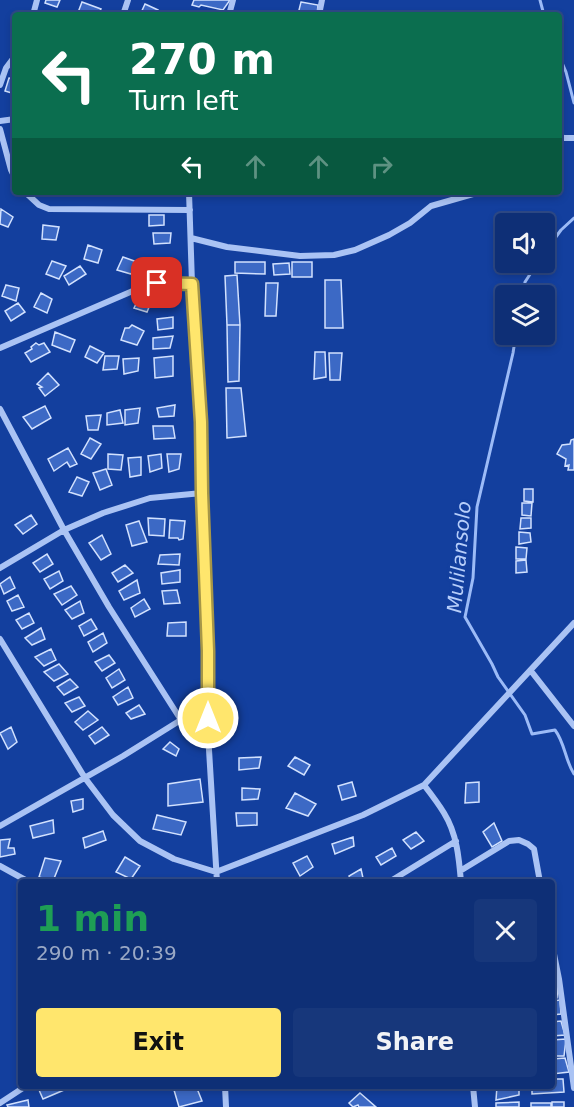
<!DOCTYPE html>
<html lang="en">
<head>
<meta charset="utf-8">
<style>
	:root { --surface:#0e2f76; --page:#17377b; --text:#f1f3f6; --muted:#9ba9c5; --line:#2e4a88; --accent:#ffe66d }
	body { margin:0; font-family:"DejaVu Sans",sans-serif; background:var(--page); color:var(--text); height:100vh; display:flex; flex-direction:column; font-size:22px; white-space:nowrap }
	* { box-sizing:border-box; margin:0 }
	p { font-size:20px; color:var(--muted) }
	.icon { flex:none; width:33px; height:33px; fill:none; stroke:currentColor; stroke-width:2; stroke-linecap:round; stroke-linejoin:round }
	.map { position:relative; flex:1; overflow:hidden }
	.drawer { position:absolute; left:18px; top:879px; width:537px; height:210px; display:flex; flex-direction:column; background:var(--surface); border-radius:6px; box-shadow:0 3px 9px #0003,0 0 0 2px var(--line) }
	.drawer>* { flex:none }
	.hud { position:absolute; left:12px; top:12px; width:550px; height:183px; border-radius:6px; box-shadow:0 3px 9px #0003,0 0 0 2px var(--line); background:#0b6e4f; color:#fff; overflow:hidden }
	.controls { position:absolute; left:495px; top:213px; display:grid; gap:12px }
	.controls a { display:grid; place-items:center; width:60px; height:60px; border-radius:6px; background:var(--surface); box-shadow:0 3px 9px #0003,0 0 0 2px var(--line); font-size:30px }
	.pin { position:absolute; display:grid; place-items:center; width:51px; height:51px; color:#fff; margin:-26px; border-radius:12px; box-shadow:0 3px 9px #0006 }
	.me { position:absolute; width:66px; margin:-33px; rotate:0deg; stroke-linejoin:round; filter:drop-shadow(0 0 4px #0008) }
	.turn { display:flex; align-items:center; gap:21px; height:126px; padding:0 18px; font-size:27px }
	.turn .icon { width:78px; height:78px; stroke-width:2.5 }
	.turn b { display:block; font-size:42px; line-height:51px }
	.lanes { display:flex; align-items:center; height:57px; padding:0 18px; background:#0003; justify-content:center; gap:30px; direction:ltr }
	.lanes .off { opacity:.35 }
	.round { display:grid; place-items:center; flex:none; width:63px; height:63px; border-radius:6px; background:var(--page) }
	.headline { display:flex; align-items:center; justify-content:space-between; height:102px; padding:0 18px }
	h1 { font-size:36px; font-weight:600; line-height:45px; color:#1e9e55 }
	.cta { display:flex; gap:12px; margin-top:auto; padding:12px 18px }
	.cta a { flex:1; height:69px; border-radius:6px; background:var(--accent); color:#111; font-size:24px; font-weight:600; line-height:69px; text-align:center }
	.cta a+a { background:var(--page); color:var(--text) }
	.map>svg:first-child { display:block }
	.lines { fill:none; stroke-linecap:round; stroke-linejoin:round }
	.stream { stroke:#9cbbf7; stroke-width:3 }
	.building { fill:#3c69c5; stroke:#d2e1fe; stroke-width:1.5 }
	.street { stroke:#aac3f4; stroke-width:6 }
	.route-casing { stroke:#a69647; stroke-width:15 }
	.route { stroke:#ffe66d; stroke-width:10 }
	.labels { text-anchor:middle; dominant-baseline:central; stroke-width:6; stroke-linejoin:round; paint-order:stroke }
	.water-label { font-size:20px; font-style:italic; fill:#b7cefa; stroke:#133f9e }
</style>
</head>
<body>
<div class="map">
<svg width="574" height="1107" viewBox="0 0 574 1107">
	<rect width="100%" height="100%" fill="#133f9e"/>
	<g class="lines">
		<!-- stream -->
		<path class="stream" d="M 540,0 L 544,15
			M 560,58 L 566,72 L 574,103
			M 544,253 L 561,230 L 574,218
			M 523,296 L 525,282 L 538,262
			M 516,334 L 513,353 L 477,507 L 473,578 L 465,617 L 492,664 L 498,677 L 525,715 L 532,734 L 555,730 C 565,743 565,760 574,774"/>
	</g>
	<!-- building -->
	<path class="building" d="M 46,0 L 60,0 L 57,7 L 45,3 Z
		M 194,0 L 230,0 L 223,10 L 201,5 L 199,7 L 192,5 Z
		M 82,2 L 101,9 L 98,15 L 77,15 Z
		M 301,2 L 318,5 L 317,15 L 298,14 Z
		M 145,4 L 158,10 L 156,15 L 140,15 Z
		M 9,78 L 15,79 L 15,94 L 5,91 Z
		M 1,209 L 13,217 L 8,227 L 0,224 Z
		M 149,215 L 164,215 L 164,225 L 149,226 Z
		M 43,225 L 59,227 L 56,240 L 42,239 Z
		M 153,233 L 171,233 L 170,243 L 154,244 Z
		M 88,245 L 102,250 L 98,263 L 84,259 Z
		M 123,257 L 137,262 L 131,274 L 117,270 Z
		M 52,261 L 66,266 L 59,279 L 46,274 Z
		M 235,262 L 265,262 L 265,274 L 235,273 Z
		M 292,262 L 312,262 L 312,277 L 292,277 Z
		M 289,263 L 290,274 L 274,275 L 273,264 Z
		M 80,266 L 86,274 L 69,285 L 64,276 Z
		M 237,275 L 240,325 L 227,325 L 225,276 Z
		M 325,280 L 341,280 L 343,328 L 325,328 Z
		M 266,283 L 278,283 L 276,316 L 265,316 Z
		M 6,285 L 19,288 L 16,301 L 2,296 Z
		M 41,293 L 52,299 L 47,313 L 34,307 Z
		M 140,296 L 152,300 L 147,312 L 134,308 Z
		M 18,303 L 25,312 L 11,321 L 5,311 Z
		M 173,317 L 173,328 L 158,330 L 157,319 Z
		M 132,325 L 144,331 L 137,345 L 121,340 L 125,328 L 129,328 Z
		M 227,325 L 240,325 L 239,381 L 228,382 Z
		M 55,332 L 75,340 L 70,352 L 52,345 Z
		M 173,336 L 170,348 L 153,349 L 153,338 Z
		M 36,343 L 39,345 L 44,343 L 50,352 L 31,362 L 25,353 L 32,349 L 31,347 Z
		M 90,346 L 104,353 L 97,363 L 85,357 Z
		M 315,352 L 325,352 L 326,377 L 314,379 Z
		M 329,353 L 342,353 L 340,380 L 330,380 Z
		M 105,356 L 119,356 L 117,369 L 103,370 Z
		M 173,356 L 173,376 L 155,378 L 154,358 Z
		M 139,358 L 138,371 L 124,374 L 123,359 Z
		M 48,373 L 59,385 L 45,396 L 39,388 L 42,387 L 37,384 Z
		M 226,388 L 241,388 L 246,436 L 227,438 Z
		M 175,405 L 174,416 L 159,417 L 157,408 Z
		M 45,406 L 51,418 L 32,429 L 23,417 Z
		M 140,408 L 138,423 L 125,425 L 125,410 Z
		M 120,410 L 123,423 L 107,425 L 107,413 Z
		M 101,415 L 98,430 L 88,430 L 86,416 Z
		M 153,426 L 173,426 L 175,438 L 154,439 Z
		M 90,438 L 101,444 L 91,459 L 81,454 Z
		M 574,439 L 574,470 L 568,470 L 569,465 L 565,466 L 566,459 L 557,454 L 562,445 L 570,444 L 571,440 Z
		M 68,448 L 77,464 L 70,467 L 67,462 L 54,471 L 48,459 Z
		M 108,454 L 123,455 L 121,470 L 108,469 Z
		M 161,454 L 162,468 L 150,472 L 148,456 Z
		M 167,454 L 181,454 L 179,469 L 169,472 Z
		M 141,457 L 141,475 L 130,477 L 128,458 Z
		M 106,469 L 112,485 L 100,490 L 93,473 Z
		M 77,477 L 89,482 L 82,496 L 69,492 Z
		M 524,489 L 533,489 L 533,502 L 524,501 Z
		M 522,503 L 532,503 L 531,516 L 522,515 Z
		M 31,515 L 37,524 L 23,534 L 15,525 Z
		M 148,518 L 165,519 L 164,536 L 149,535 Z
		M 521,518 L 531,518 L 531,528 L 520,529 Z
		M 170,520 L 185,521 L 183,539 L 179,540 L 178,538 L 169,538 Z
		M 139,521 L 147,542 L 132,546 L 126,525 Z
		M 519,532 L 530,533 L 531,542 L 519,544 Z
		M 102,535 L 111,554 L 101,560 L 89,543 Z
		M 516,547 L 527,548 L 526,559 L 516,559 Z
		M 47,554 L 53,564 L 40,572 L 33,563 Z
		M 180,554 L 179,565 L 158,564 L 160,555 Z
		M 526,560 L 527,572 L 516,573 L 516,561 Z
		M 125,565 L 133,573 L 118,582 L 112,573 Z
		M 180,570 L 180,582 L 162,584 L 161,573 Z
		M 59,571 L 63,581 L 50,589 L 44,579 Z
		M 10,577 L 15,588 L 4,594 L 0,584 Z
		M 137,580 L 140,593 L 124,600 L 119,591 Z
		M 71,586 L 77,595 L 62,605 L 54,594 Z
		M 177,590 L 180,603 L 164,604 L 162,591 Z
		M 18,595 L 24,607 L 12,611 L 7,601 Z
		M 144,599 L 150,609 L 135,617 L 131,608 Z
		M 80,601 L 84,613 L 72,619 L 65,610 Z
		M 29,613 L 34,623 L 22,629 L 16,620 Z
		M 91,619 L 97,629 L 84,636 L 79,626 Z
		M 186,622 L 186,636 L 167,636 L 168,623 Z
		M 41,628 L 45,639 L 32,645 L 25,638 Z
		M 103,633 L 107,643 L 93,652 L 88,642 Z
		M 51,649 L 56,660 L 44,666 L 35,657 Z
		M 109,655 L 115,663 L 102,671 L 95,662 Z
		M 59,664 L 68,674 L 54,681 L 44,672 Z
		M 119,669 L 125,680 L 112,688 L 106,678 Z
		M 70,679 L 78,687 L 64,695 L 57,687 Z
		M 128,687 L 133,698 L 118,705 L 113,697 Z
		M 79,697 L 85,706 L 72,712 L 65,703 Z
		M 139,705 L 145,714 L 131,719 L 126,713 Z
		M 88,711 L 98,720 L 83,730 L 75,722 Z
		M 11,727 L 17,742 L 8,749 L 0,733 Z
		M 102,727 L 109,735 L 95,744 L 89,736 Z
		M 170,742 L 179,749 L 176,756 L 163,749 Z
		M 261,757 L 259,768 L 239,770 L 239,758 Z
		M 295,757 L 310,765 L 304,775 L 288,766 Z
		M 200,779 L 203,802 L 168,806 L 168,784 Z
		M 352,782 L 356,796 L 342,800 L 338,786 Z
		M 479,782 L 479,802 L 465,803 L 466,783 Z
		M 242,788 L 260,789 L 258,799 L 242,800 Z
		M 295,793 L 316,804 L 308,816 L 286,808 Z
		M 83,799 L 83,809 L 73,812 L 71,801 Z
		M 236,813 L 257,813 L 257,825 L 237,826 Z
		M 157,815 L 186,822 L 181,835 L 153,829 Z
		M 53,820 L 54,833 L 33,838 L 30,826 Z
		M 494,823 L 502,841 L 492,847 L 483,832 Z
		M 103,831 L 106,840 L 85,848 L 83,838 Z
		M 416,832 L 424,841 L 411,849 L 403,840 Z
		M 353,837 L 354,846 L 335,854 L 332,844 Z
		M 10,839 L 8,848 L 14,848 L 15,854 L 0,857 L 0,840 Z
		M 392,848 L 396,856 L 381,865 L 376,857 Z
		M 307,856 L 313,867 L 300,876 L 293,863 Z
		M 125,857 L 140,866 L 131,879 L 116,872 Z
		M 45,858 L 61,861 L 53,881 L 39,877 Z
		M 361,869 L 363,878 L 352,882 L 349,876 Z
		M 552,984 L 558,984 L 557,998 L 552,999 Z
		M 560,1000 L 561,1014 L 552,1015 L 552,1001 Z
		M 561,1021 L 565,1035 L 552,1036 L 552,1022 Z
		M 566,1039 L 564,1056 L 554,1056 L 552,1053 L 552,1040 Z
		M 565,1058 L 569,1072 L 552,1074 L 552,1059 Z
		M 552,1079 L 563,1079 L 564,1092 L 532,1094 L 532,1086 L 552,1086 Z
		M 48,1086 L 62,1086 L 64,1090 L 43,1099 L 39,1090 Z
		M 189,1086 L 196,1086 L 202,1101 L 179,1107 L 174,1090 Z
		M 497,1086 L 519,1086 L 519,1095 L 496,1100 Z
		M 360,1093 L 376,1107 L 359,1107 L 358,1105 L 353,1107 L 349,1103 Z
		M 28,1100 L 29,1107 L 8,1107 L 7,1105 Z
		M 519,1102 L 519,1107 L 496,1107 L 496,1103 Z
		M 552,1102 L 564,1102 L 564,1107 L 552,1107 Z
		M 531,1103 L 551,1103 L 551,1107 L 531,1107 Z"/>
	<g class="lines">
		<!-- street -->
		<path class="street" d="M 33,15 L 37,0
			M 123,15 L 128,0
			M 229,15 L 233,0
			M 319,15 L 322,0
			M 0,85 L 6,68 L 15,56
			M 0,121 L 15,119
			M 0,129 L 11,170 L 15,178
			M 560,137 L 564,138 L 574,138
			M 25,192 L 39,205 L 49,209 L 190,210
			M 189,192 L 192,284 L 201,422 L 202,493 L 208,651 L 208,733 L 217,882
			M 191,238 L 227,247 L 300,256 L 334,255 L 355,250 L 389,235 L 410,223 L 431,206 L 480,192
			M 0,348 L 142,287 L 157,283 L 192,284
			M 0,409 L 64,530 L 109,607 L 181,720 L 208,733
			M 0,568 L 64,530 L 103,513 L 150,498 L 202,493
			M 0,639 L 85,778 L 113,815 L 140,841 L 174,859 L 216,872 L 363,815 L 424,785 L 574,623
			M 531,671 L 574,726
			M 424,785 C 431,794 438,803 444,813 C 457,834 459,858 461,882
			M 0,826 L 123,756 L 208,703
			M 0,866 L 29,882
			M 460,871 L 509,841 L 519,840 L 528,844 L 534,849 L 540,882
			M 389,882 L 456,841
			M 552,944 L 559,979 L 574,1088
			M 225,1086 L 226,1107
			M 473,1086 L 475,1107
			M 0,1103 L 26,1086"/>
	</g>
	<g class="lines">
		<defs>
			<path id="route" d="M 157,283 L 192,284 L 201,422 L 202,493 L 208,651 L 208,718"/>
		</defs>
		<!-- route casing -->
		<use href="#route" class="route-casing"/>
		<!-- route -->
		<use href="#route" class="route"/>
	</g>
	<g class="labels">
		<!-- water labels -->
		<g class="water-label">
			<text transform="translate(459 557) rotate(-85)">Mulilansolo</text>
		</g>
	</g>
</svg>
<div class="controls">
<a><svg class="icon" aria-label="sound" viewBox="0 0 24 24"><path d="M4 9h4l5-4v14l-5-4H4zM17 9q2 3 0 6"/></svg></a>
<a><svg class="icon" aria-label="layers" viewBox="0 0 24 24"><path d="M12 4l9 5-9 5-9-5zM3 14l9 5 9-5"/></svg></a>
</div>
<div class="pin" style="left:157px;top:283px;background:#d93025"><svg class="icon" aria-label="arrive" viewBox="0 0 24 24"><path d="M6 21V4h12l-3 4 3 4H6"/></svg></div>
<svg class="me" style="left:208px;top:718px" viewBox="-20 -20 40 40"><circle r="17" fill="#ffe66d" stroke="#fff" stroke-width="3"/><path d="M0-11L8 9 0 5-8 9z" fill="#fff"/></svg>
<div class="hud">
<div class="turn"><svg class="icon" aria-label="left" viewBox="0 0 24 24"><path d="M17 20v-9H6M10 6l-5 5 5 5"/></svg><div><b>270 m</b>Turn left</div></div>
<div class="lanes"><svg class="icon" aria-label="left" viewBox="0 0 24 24"><path d="M17 20v-9H6M10 6l-5 5 5 5"/></svg><svg class="icon off" aria-label="ahead" viewBox="0 0 24 24"><path d="M12 20V5M6 11l6-6 6 6"/></svg><svg class="icon off" aria-label="ahead" viewBox="0 0 24 24"><path d="M12 20V5M6 11l6-6 6 6"/></svg><svg class="icon off" aria-label="right" viewBox="0 0 24 24"><path d="M7 20v-9h11M14 6l5 5-5 5"/></svg></div>
</div>
<section class="drawer">
<div class="headline"><div><h1>1 min</h1><p>290 m · 20:39</p></div><a class="round"><svg class="icon" aria-label="close" viewBox="0 0 24 24"><path d="M6 6l12 12M18 6L6 18"/></svg></a></div>
<div class="cta"><a>Exit</a><a>Share</a></div>
</section>
</div>
</body>
</html>
